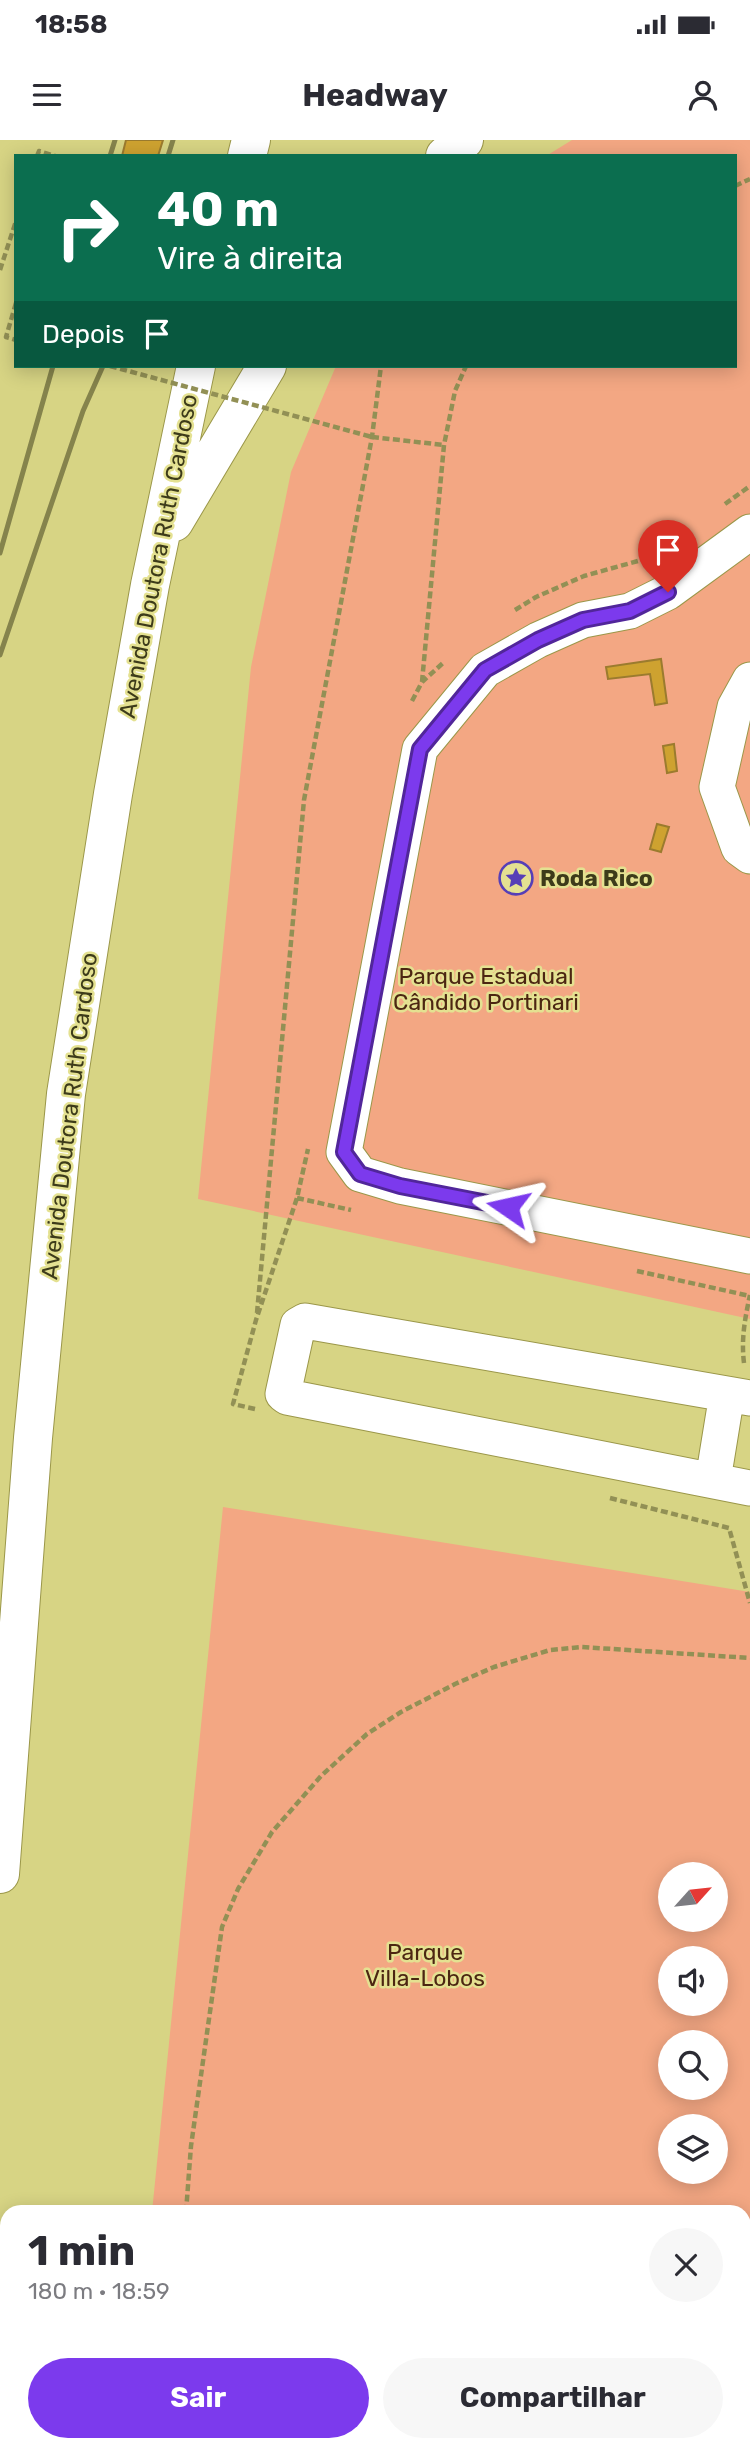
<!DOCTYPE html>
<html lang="pt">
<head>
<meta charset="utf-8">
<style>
	:root { --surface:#fff; --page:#f7f7f7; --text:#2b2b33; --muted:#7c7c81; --accent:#7c3aed }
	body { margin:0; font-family:Rubik,sans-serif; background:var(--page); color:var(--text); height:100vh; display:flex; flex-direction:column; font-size:26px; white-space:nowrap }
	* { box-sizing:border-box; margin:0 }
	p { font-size:23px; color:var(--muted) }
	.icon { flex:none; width:38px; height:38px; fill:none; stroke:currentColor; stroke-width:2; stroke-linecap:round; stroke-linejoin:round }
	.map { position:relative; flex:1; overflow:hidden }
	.details { position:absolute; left:0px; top:2065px; width:751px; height:247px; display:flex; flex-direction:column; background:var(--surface); border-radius:21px 21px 0 0; box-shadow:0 4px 18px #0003 }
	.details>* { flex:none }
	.top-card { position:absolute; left:14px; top:14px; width:723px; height:214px; border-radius:0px; box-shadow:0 4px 18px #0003; background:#0b6e4f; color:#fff; overflow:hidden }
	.needle { width:46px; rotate:63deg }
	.tools { position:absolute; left:658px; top:1722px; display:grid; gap:14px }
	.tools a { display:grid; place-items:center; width:70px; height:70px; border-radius:50%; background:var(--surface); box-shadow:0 4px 18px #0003; font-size:35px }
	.pin { position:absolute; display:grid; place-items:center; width:60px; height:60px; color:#fff; margin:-72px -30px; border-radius:50% 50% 50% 0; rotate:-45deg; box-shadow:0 0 7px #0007 }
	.pin .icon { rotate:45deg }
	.me { position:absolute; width:77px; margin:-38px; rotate:281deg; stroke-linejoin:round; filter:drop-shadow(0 0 5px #0008) }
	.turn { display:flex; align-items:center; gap:24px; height:147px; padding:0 28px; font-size:32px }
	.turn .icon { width:91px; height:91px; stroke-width:2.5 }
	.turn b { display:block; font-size:49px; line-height:60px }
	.then { display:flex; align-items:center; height:66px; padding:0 28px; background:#0003; gap:14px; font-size:26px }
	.round { display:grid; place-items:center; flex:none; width:74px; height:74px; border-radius:37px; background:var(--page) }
	.summary { display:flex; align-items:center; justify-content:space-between; height:119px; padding:0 28px }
	h1 { font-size:42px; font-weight:700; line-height:52px }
	.button { display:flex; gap:14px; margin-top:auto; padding:14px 28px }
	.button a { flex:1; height:80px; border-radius:42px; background:var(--accent); color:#fff; font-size:28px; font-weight:700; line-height:80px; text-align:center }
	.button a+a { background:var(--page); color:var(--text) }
	.status { display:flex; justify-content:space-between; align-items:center; height:49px; padding:0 35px; background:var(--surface); direction:ltr }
	.status svg { height:19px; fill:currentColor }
	header { display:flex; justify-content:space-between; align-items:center; height:91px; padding:0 28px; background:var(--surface); font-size:32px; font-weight:700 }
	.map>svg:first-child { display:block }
	.green { fill:#f3a783; fill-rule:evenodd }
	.building { fill:#cea230; stroke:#9b7b2e; stroke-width:2 }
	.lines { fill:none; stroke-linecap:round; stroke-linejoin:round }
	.minor-casing { stroke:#9b9749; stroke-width:37 }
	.highway-casing { stroke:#9b9749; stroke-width:40 }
	.path { stroke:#929055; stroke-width:4.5; stroke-dasharray:7 3.5; stroke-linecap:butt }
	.minor { stroke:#fff; stroke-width:35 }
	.highway { stroke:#fff; stroke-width:38 }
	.rail { stroke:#85834c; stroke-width:5 }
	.path-bridge { stroke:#929055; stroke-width:4.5; stroke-dasharray:7 3.5; stroke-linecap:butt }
	.route-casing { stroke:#51269a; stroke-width:18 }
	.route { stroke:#7c3aed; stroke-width:12 }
	.labels { text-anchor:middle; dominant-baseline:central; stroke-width:5; stroke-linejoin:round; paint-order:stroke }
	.street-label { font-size:23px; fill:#3d3b1a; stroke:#e4e191 }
	.poi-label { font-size:23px; font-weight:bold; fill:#3d3b1a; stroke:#e4e191; text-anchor:start }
	.park-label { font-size:23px; fill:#4c2612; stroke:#e4e191 }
</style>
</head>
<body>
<div class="status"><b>18:58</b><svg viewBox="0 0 49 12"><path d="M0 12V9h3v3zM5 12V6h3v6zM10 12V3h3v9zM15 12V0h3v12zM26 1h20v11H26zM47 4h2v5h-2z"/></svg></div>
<header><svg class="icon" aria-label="menu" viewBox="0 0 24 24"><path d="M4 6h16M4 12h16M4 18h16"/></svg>Headway<svg class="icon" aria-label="person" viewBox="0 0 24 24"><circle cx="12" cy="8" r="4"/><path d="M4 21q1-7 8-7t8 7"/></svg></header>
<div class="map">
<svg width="750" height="2311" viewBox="0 0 750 2311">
	<rect width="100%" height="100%" fill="#d7d484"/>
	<!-- green -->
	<path class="green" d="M 572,0 L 750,0 L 750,1179 L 198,1059 L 251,527 L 291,332 L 336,226 L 735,226 L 735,16 L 546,16 Z
		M 223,1367 L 750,1452 L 750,2311 L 127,2311 L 128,2305 L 744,2305 L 744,2072 L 152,2072 ZM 670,1734 L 716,1734 L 716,1780 L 670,1780 ZM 670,1818 L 716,1818 L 716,1864 L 670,1864 ZM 670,1902 L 716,1902 L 716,1948 L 670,1948 ZM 670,1986 L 716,1986 L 716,2032 L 670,2032 Z"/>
	<!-- building -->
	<path class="building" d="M 126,0 L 163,0 L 158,16 L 122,16 Z
		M 661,519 L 667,563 L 655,565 L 650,534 L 608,539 L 606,527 Z
		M 674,604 L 677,631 L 667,633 L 663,606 Z
		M 657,684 L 669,687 L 661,712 L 650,709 Z"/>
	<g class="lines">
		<defs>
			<path id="minor" d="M 750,392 L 668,452 L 630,471 L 583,480 L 538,500 L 485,530 L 420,609 L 344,1012 L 360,1034 L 400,1046 L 750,1116
				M 750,540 L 735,567 L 717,647 L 739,708 L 750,716
				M 750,1258 L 305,1181 L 298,1185 L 283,1254 L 287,1257 L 750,1348
				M 713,1340 L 727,1254"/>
			<path id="highway" d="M 247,16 L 251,0
				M 445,16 L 464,0
				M 174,382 L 267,226
				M 0,1734 L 33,1298 L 66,954 L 113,654 L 150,445 L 196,226"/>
		</defs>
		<!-- minor casing -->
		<use href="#minor" class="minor-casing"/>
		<!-- highway casing -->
		<use href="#highway" class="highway-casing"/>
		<!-- path -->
		<path class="path" d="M 37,16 L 39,11 L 55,16
			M 735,46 L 750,39
			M 0,130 L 16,81
			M 16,163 L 6,197 L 16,200
			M 372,297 L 444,305
			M 725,364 L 750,346
			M 515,470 L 536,457 L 584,436 L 645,419 L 673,402
			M 422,542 L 444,305 L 455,251 L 466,226
			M 412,561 L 422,542 L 443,523
			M 297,1058 L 351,1070
			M 637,1131 L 750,1156
			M 257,1173 L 304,660 L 372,297 L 381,226
			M 744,1223 C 741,1199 745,1178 750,1155
			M 255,1269 L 233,1264 L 256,1180 L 297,1058 L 308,1009
			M 610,1358 L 729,1388 L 750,1463
			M 186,2072 L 191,2006 L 222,1787 L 238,1749 L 272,1692 L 321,1636 L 367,1594 L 401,1572 L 455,1544 L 494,1527 L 550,1510 L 582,1507 L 750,1518
			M 165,2311 L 165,2305"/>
		<!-- minor -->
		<use href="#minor" class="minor"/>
		<!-- highway -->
		<use href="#highway" class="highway"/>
		<!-- rail -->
		<path class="rail" d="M 110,16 L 115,0
			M 168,16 L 173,0
			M 0,413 L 53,226
			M 0,515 L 83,271 L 103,226"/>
		<!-- path-bridge -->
		<path class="path-bridge" d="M 110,226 L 372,297"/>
	</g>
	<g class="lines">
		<defs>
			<path id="route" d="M 508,1067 L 400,1046 L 360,1034 L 344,1012 L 420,609 L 485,530 L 538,500 L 583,480 L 630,471 L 668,452"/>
		</defs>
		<!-- route casing -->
		<use href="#route" class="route-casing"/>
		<!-- route -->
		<use href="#route" class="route"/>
	</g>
	<!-- icons -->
	<defs>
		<symbol id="sight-ring" viewBox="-11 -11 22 22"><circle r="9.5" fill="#e4e191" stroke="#563fb7" stroke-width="1.5"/><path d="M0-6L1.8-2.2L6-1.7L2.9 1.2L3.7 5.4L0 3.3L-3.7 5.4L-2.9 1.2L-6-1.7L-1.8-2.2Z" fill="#563fb7"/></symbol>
	</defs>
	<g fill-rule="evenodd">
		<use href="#sight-ring" x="497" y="719" width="38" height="38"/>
	</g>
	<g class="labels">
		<!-- street labels -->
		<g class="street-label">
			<text transform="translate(158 416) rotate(-79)">Avenida Doutora Ruth Cardoso</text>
			<text transform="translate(69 976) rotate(-83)">Avenida Doutora Ruth Cardoso</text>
		</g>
		<!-- poi labels -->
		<g class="poi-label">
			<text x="540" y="738">Roda Rico</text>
		</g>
		<!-- park labels -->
		<g class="park-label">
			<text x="486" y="836">Parque Estadual<tspan x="486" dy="26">Cândido Portinari</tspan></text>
			<text x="425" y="1812">Parque<tspan x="425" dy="26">Villa-Lobos</tspan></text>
		</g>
	</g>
</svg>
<div class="tools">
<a><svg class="needle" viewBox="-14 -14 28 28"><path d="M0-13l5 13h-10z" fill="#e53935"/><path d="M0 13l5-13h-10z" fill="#7c7c81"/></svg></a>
<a><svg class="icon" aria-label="sound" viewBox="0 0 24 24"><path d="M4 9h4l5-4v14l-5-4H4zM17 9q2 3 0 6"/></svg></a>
<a><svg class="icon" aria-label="search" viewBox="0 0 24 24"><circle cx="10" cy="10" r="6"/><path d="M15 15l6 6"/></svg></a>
<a><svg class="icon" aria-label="layers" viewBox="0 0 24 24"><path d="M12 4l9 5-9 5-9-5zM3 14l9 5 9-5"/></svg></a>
</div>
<div class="pin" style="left:668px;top:452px;background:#d93025"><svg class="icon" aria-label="arrive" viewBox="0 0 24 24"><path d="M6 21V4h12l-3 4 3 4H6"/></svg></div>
<svg class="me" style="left:508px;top:1067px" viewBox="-20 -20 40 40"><path d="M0-17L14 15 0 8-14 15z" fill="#7c3aed" stroke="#fff" stroke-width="4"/></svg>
<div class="top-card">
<div class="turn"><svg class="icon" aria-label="right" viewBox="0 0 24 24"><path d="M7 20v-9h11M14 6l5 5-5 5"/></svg><div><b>40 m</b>Vire à direita</div></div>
<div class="then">Depois<svg class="icon" aria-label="arrive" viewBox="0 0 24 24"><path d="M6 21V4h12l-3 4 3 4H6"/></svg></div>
</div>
<section class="details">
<div class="summary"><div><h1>1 min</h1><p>180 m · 18:59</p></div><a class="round"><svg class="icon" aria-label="close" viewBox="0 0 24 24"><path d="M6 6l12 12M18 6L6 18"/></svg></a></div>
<div class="button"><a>Sair</a><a>Compartilhar</a></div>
</section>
</div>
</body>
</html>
